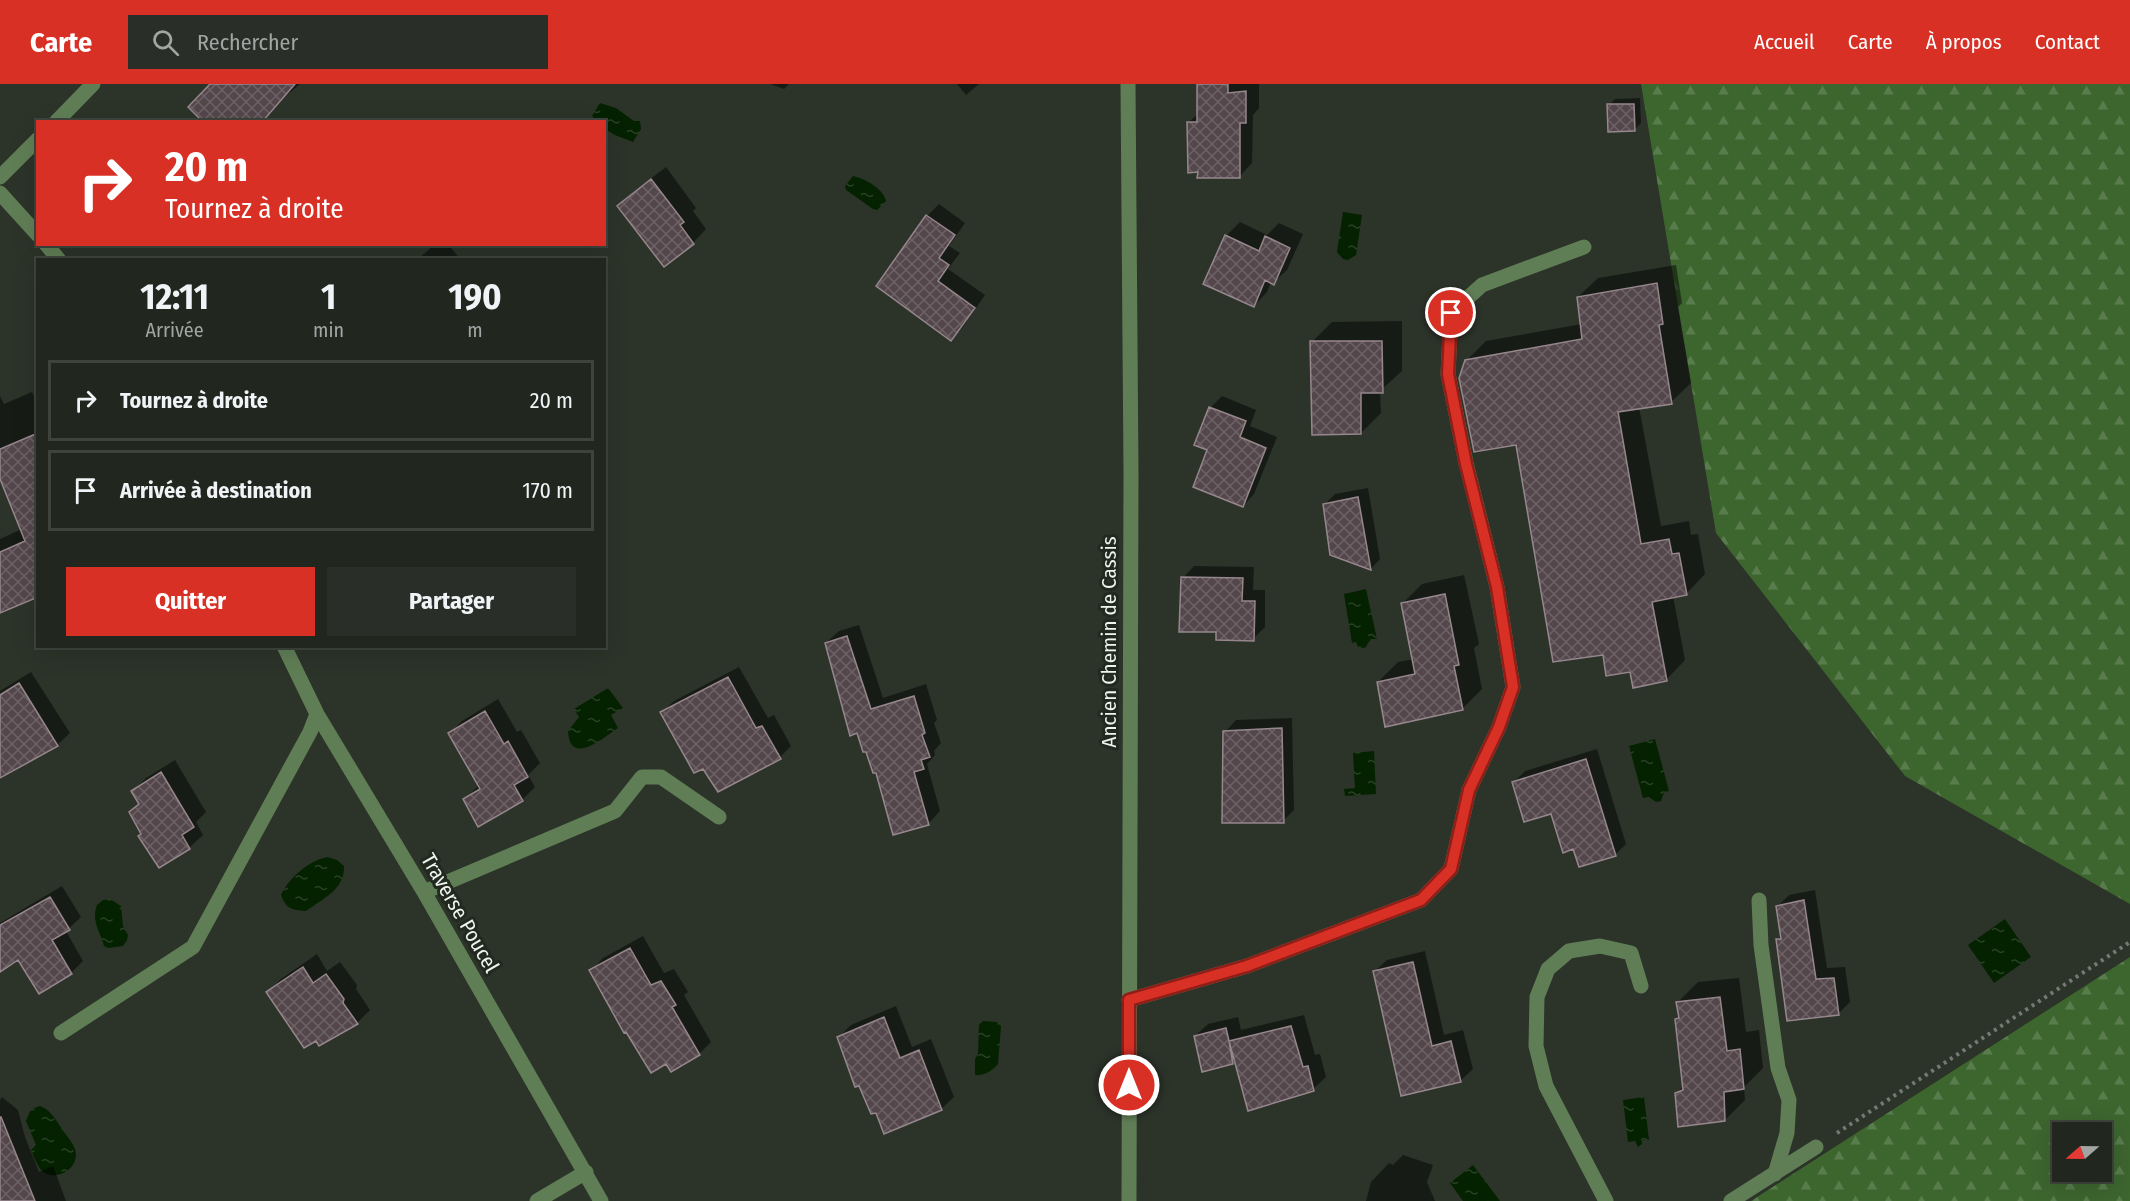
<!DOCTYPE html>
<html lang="fr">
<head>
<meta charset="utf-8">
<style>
	:root { --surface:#21261f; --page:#292e28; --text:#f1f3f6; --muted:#a2a5a4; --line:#3e433d; --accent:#d93025 }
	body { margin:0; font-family:"Fira Sans Condensed",sans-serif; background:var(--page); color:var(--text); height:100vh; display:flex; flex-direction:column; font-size:22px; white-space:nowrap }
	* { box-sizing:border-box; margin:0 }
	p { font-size:20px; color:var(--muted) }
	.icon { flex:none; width:33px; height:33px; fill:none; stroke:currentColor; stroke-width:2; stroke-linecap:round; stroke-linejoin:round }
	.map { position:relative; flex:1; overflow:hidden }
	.details { position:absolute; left:36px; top:174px; width:570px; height:390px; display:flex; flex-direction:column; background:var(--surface); border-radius:0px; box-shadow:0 6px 24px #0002,0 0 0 2px var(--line) }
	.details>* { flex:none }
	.hud { position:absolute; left:36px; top:36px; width:570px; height:126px; border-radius:0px; box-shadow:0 6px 24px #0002,0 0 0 2px var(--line); background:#d93025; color:#fff; overflow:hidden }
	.needle { width:39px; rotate:250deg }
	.controls { position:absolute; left:2052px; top:1038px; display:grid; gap:12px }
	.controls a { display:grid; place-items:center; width:60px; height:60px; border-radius:0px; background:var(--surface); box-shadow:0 6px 24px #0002,0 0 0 2px var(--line); font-size:30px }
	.pin { position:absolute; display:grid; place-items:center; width:51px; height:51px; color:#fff; margin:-26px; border:3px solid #fff; border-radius:50%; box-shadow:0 2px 6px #0007 }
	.me { position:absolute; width:66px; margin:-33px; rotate:0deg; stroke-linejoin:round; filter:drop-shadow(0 0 4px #0008) }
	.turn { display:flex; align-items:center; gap:21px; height:126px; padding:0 30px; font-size:27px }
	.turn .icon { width:78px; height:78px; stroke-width:2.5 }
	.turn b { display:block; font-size:42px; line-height:51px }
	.eta { display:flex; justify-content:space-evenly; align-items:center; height:102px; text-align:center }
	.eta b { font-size:36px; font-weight:700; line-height:42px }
	.primary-button { display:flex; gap:12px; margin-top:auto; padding:12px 30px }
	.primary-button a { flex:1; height:69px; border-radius:0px; background:var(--accent); color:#fff; font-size:24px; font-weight:700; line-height:69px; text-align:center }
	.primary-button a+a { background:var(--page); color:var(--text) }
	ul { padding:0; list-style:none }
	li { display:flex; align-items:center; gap:18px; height:81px; margin:0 12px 9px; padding:0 18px; border:3px solid var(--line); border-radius:0px }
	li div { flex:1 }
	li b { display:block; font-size:22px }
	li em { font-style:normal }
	header { display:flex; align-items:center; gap:36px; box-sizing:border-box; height:84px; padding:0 30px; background:var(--accent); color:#fff }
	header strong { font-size:28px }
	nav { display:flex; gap:33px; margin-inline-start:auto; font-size:21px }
	.search { width:420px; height:54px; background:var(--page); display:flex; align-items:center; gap:15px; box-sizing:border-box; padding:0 21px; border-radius:0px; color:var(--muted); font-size:22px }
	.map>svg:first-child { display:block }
	.forest { fill:url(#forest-firs); fill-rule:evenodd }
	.water { fill:url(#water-ripples) }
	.shadow { fill:#0007 }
	.building { fill:url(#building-cross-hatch); stroke:#96878d; stroke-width:1.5 }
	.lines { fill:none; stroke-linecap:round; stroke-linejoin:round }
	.path { stroke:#747a71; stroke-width:4; stroke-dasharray:3 4.5; stroke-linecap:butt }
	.minor { stroke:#607e56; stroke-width:15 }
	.route-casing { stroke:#8d1f18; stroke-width:15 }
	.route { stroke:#d93025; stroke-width:10 }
	.labels { text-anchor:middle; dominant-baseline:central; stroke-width:6; stroke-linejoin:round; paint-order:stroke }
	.street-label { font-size:21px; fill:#eff4ee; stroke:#22291f }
</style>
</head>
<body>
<header>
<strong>Carte</strong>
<div class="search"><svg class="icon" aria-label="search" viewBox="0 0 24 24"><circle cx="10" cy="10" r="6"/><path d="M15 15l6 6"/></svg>Rechercher</div>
<nav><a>Accueil</a><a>Carte</a><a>À propos</a><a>Contact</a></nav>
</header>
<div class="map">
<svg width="2130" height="1117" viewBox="0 0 2130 1117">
	<defs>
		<pattern id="forest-firs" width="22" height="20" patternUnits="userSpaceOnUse" patternTransform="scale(1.5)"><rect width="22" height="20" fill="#3d652e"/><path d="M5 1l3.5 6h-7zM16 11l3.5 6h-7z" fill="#597c4d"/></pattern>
		<pattern id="water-ripples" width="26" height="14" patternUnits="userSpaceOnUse" patternTransform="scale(1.5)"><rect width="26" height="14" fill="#042100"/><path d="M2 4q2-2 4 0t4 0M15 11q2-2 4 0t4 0" fill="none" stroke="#294226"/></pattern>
		<pattern id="building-cross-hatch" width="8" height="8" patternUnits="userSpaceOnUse" patternTransform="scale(1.5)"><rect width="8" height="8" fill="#54474c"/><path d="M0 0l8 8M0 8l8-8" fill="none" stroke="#6d6266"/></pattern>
	</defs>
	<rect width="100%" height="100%" fill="#2c3329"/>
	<!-- forest -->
	<path class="forest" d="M 1641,0 L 2130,0 L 2130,820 L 1905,692 L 1716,449 Z
		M 2130,873 L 2130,1117 L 1751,1117 ZM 2062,1048 L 2102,1048 L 2102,1088 L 2062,1088 Z"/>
	<!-- water -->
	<path class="water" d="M 600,19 L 616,24 L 634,37 L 640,37 L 641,45 L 633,58 L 615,51 L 605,45 L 604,38 L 597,37 L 592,32 Z
		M 853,92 C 864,94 884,105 886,117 L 877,126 L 873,125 L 846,106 L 845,102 Z
		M 1343,128 L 1362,131 L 1356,171 L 1348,176 L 1343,175 L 1337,168 Z
		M 1366,505 L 1377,555 L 1371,555 L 1365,564 L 1358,563 L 1356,558 L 1352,559 L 1344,510 Z
		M 608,604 L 623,624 L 611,631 L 618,644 C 603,654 570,683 568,647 L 579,633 L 574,625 Z
		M 1655,655 L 1669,707 L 1664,708 L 1661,717 L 1656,718 L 1649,713 L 1643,714 L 1629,662 Z
		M 1374,667 L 1376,710 L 1345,712 L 1344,705 L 1355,704 L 1353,669 Z
		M 327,773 L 337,776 L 344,782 C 345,805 323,815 306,827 C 292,826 286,825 281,811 C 289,794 308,777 327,773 Z
		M 110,815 L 121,822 L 123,842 L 128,851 L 127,856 L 123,862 L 108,864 L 104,862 C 100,847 91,837 97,821 L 103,816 Z
		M 2005,835 L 2031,873 L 1994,899 L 1968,861 Z
		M 983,937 L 997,938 L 1001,942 L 998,980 C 992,987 984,992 975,991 L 975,975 L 978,970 L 979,941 Z
		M 1644,1013 L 1649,1056 L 1642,1056 L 1642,1060 L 1638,1063 L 1635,1057 L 1628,1058 L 1623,1016 Z
		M 40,1022 C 49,1025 55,1034 60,1042 C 64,1049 72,1057 75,1065 C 81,1084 56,1099 42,1087 C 37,1082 34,1073 31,1066 L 36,1061 L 26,1037 L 31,1025 Z
		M 1473,1081 L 1500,1117 L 1463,1117 L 1450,1099 Z"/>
	<!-- shadow -->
	<path class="shadow" d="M 212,0 L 300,0 L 282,15 Z
		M 770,0 L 789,0 L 784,5 Z
		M 957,0 L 979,0 L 966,11 Z
		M 1198,0 L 1259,0 L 1259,24 L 1253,31 L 1252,79 L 1239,93 L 1188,39 L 1199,29 Z
		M 1640,14 L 1641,39 L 1634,46 L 1609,21 L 1615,15 Z
		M 666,83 L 696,124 L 693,127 L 706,145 L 693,159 L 619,122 L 633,108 Z
		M 939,120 L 965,139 L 949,162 L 960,169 L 948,185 L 985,211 L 963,243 L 951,255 L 878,201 L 927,132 Z
		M 1240,138 L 1267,151 L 1279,139 L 1303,150 L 1287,186 L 1273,199 L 1271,198 L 1267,208 L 1254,222 L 1226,152 Z
		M 435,160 L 448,160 L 461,176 L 417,176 Z
		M 1676,181 L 1682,219 L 1678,223 L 1691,299 L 1671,318 L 1639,323 L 1661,442 L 1689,437 L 1691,451 L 1698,450 L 1705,490 L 1686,510 L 1673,512 L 1685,576 L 1666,596 L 1631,586 L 1604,570 L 1517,359 L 1466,277 L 1486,257 L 1582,240 L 1578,213 L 1598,194 Z
		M 1402,237 L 1402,287 L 1380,307 L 1381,329 L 1361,349 L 1312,258 L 1332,238 Z
		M 32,308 L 38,319 L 38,512 L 0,527 L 0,455 L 22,445 L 0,393 L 0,312 L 4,320 Z
		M 1222,312 L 1256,326 L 1250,342 L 1277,353 L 1254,410 L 1243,422 L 1209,365 L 1210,324 Z
		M 1368,404 L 1380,475 L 1371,485 L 1325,420 L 1335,410 Z
		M 1194,482 L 1254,483 L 1253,506 L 1265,506 L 1265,543 L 1253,555 L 1218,547 L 1183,494 Z
		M 1464,491 L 1479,560 L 1474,564 L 1482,605 L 1462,625 L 1378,598 L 1398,578 L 1414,575 L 1402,520 L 1422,500 Z
		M 859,541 L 883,614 L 926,600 L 937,636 L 934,639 L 941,659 L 934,667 L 935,671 L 927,680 L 940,727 L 928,740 L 878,688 L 826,559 L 839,547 Z
		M 739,583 L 768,634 L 774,631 L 791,662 L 780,673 L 704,683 L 662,628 L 674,617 Z
		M 31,588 L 70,649 L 57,661 L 12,686 L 0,695 L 0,607 Z
		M 498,615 L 517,648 L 521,646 L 540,679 L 528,691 L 535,703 L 522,716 L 465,715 L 479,701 L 450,649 L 462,637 Z
		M 1292,634 L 1294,726 L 1283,737 L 1225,648 L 1236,636 Z
		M 1597,665 L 1626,760 L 1615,771 L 1574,764 L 1552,728 L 1514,698 L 1525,687 Z
		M 175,676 L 206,728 L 196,738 L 203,751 L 189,764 L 143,750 L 140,719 L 133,707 L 146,694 Z
		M 62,802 L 81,833 L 66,847 L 83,877 L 71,889 L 18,874 L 0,875 L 0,839 Z
		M 1815,806 L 1827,884 L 1845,883 L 1850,918 L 1839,929 L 1777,856 L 1782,851 L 1777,823 L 1789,811 Z
		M 643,852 L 664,889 L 674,885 L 688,908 L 684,911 L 711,958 L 699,970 L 591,887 L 603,874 Z
		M 1425,867 L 1444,951 L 1463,946 L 1473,985 L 1460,997 L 1403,1010 L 1374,888 L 1387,876 Z
		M 317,870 L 327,887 L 340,878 L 357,901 L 356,905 L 370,926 L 357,939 L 268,908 L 281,895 Z
		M 1739,894 L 1746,948 L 1759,946 L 1763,984 L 1744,1003 L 1745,1016 L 1725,1036 L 1676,1009 L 1684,1002 L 1676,935 L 1680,932 L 1678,918 L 1698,898 Z
		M 896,922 L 912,963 L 931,955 L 954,1013 L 941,1025 L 877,1027 L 860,1000 L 839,953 L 851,941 Z
		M 1304,931 L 1315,971 L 1320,970 L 1326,993 L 1313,1005 L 1235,976 L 1232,979 L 1195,952 L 1208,940 L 1238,933 L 1241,946 Z
		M 2,1013 L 18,1026 L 25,1053 L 39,1088 L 53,1082 L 66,1117 L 0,1117 L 0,1016 Z
		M 1403,1071 L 1433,1081 L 1427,1098 L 1435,1117 L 1366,1117 L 1371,1098 L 1389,1079 L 1393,1081 Z"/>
	<!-- building -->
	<path class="building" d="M 210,0 L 295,0 L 262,38 L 203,38 L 188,23 Z
		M 1197,0 L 1228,0 L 1228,9 L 1246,7 L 1246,39 L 1240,39 L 1240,94 L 1197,94 L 1198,88 L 1188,89 L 1187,38 L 1197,38 Z
		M 1607,20 L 1634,20 L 1635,47 L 1608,48 Z
		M 651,95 L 684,138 L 680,141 L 694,160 L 664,183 L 617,122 Z
		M 926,131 L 955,151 L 939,174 L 949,181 L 938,197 L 975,224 L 951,257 L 876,202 Z
		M 1225,151 L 1259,167 L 1265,152 L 1290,164 L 1274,201 L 1265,196 L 1254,223 L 1203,200 Z
		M 1657,199 L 1663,240 L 1659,241 L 1672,320 L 1618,328 L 1641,460 L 1669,455 L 1672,470 L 1679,469 L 1687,511 L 1652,518 L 1667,597 L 1633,604 L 1630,588 L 1606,592 L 1603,571 L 1553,578 L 1516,361 L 1474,368 L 1459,294 L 1465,276 L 1582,255 L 1577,213 Z
		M 1310,257 L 1382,257 L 1383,309 L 1361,309 L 1361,350 L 1312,351 Z
		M 1209,323 L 1246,337 L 1240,353 L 1266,364 L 1243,423 L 1193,403 L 1207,366 L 1194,361 Z
		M 38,349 L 38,513 L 0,529 L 0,468 L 25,457 L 0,395 L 0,365 Z
		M 1358,413 L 1371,486 L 1330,471 L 1323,420 Z
		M 1181,493 L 1243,494 L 1242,517 L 1255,517 L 1254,557 L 1216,556 L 1216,548 L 1179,548 Z
		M 1445,510 L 1459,581 L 1454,582 L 1463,626 L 1385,643 L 1377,598 L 1415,590 L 1401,519 Z
		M 847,552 L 871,625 L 914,612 L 925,649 L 922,651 L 930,673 L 921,676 L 924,685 L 914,688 L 929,741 L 893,751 L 876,689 L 873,689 L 866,668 L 863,668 L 857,649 L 850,652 L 825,559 Z
		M 728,593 L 756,644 L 762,642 L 781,675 L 718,708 L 703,685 L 694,689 L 660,628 Z
		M 19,599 L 58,662 L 0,694 L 0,611 Z
		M 485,627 L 504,660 L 508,657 L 528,693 L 514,701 L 523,717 L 478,743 L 463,715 L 480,705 L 448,649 Z
		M 1282,644 L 1284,739 L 1222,739 L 1223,647 Z
		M 1586,675 L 1616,772 L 1579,783 L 1573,765 L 1563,769 L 1551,730 L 1524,738 L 1512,698 Z
		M 161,688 L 194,743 L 182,751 L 190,765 L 159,784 L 138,752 L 141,750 L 129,728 L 139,720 L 131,707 Z
		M 50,813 L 70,846 L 52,856 L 72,890 L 39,910 L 18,876 L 0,888 L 0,841 Z
		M 1804,816 L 1816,895 L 1834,894 L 1839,931 L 1787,937 L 1776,855 L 1781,855 L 1776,822 Z
		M 630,864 L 651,901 L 661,897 L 676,921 L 672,923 L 700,971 L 671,988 L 666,980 L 651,989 L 626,948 L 624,949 L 589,886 Z
		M 1413,878 L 1432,962 L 1451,957 L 1461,998 L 1401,1012 L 1373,887 Z
		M 303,883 L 313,899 L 326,890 L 344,915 L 343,919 L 358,940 L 319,962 L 316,957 L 304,964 L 266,908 Z
		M 1720,913 L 1727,967 L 1740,965 L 1744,1005 L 1724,1008 L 1725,1037 L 1678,1043 L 1675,1009 L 1683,1006 L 1675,935 L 1679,934 L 1676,918 Z
		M 884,933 L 900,974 L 919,966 L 942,1026 L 884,1050 L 876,1029 L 871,1030 L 859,1002 L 855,1003 L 837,953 Z
		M 1291,942 L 1303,983 L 1308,982 L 1314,1007 L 1248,1027 L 1229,957 L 1233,980 L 1202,988 L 1194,952 L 1226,944 L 1229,957 Z
		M 0,1033 L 1,1033 L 35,1117 L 0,1117 Z"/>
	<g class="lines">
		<!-- path -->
		<path class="path" d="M 1837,1049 L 2130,858"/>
		<!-- minor -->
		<path class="minor" d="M 1128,0 L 1131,388 L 1129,1117
			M 56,38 L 93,0
			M 0,93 L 38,55
			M 0,109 L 38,151
			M 46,160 L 59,176
			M 284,562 L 317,630 L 424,808 L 601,1117
			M 424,808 L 615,727 L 642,693 L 661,693 L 719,733
			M 1759,816 L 1761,861 L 1778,984 L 1789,1016 L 1787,1049 L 1775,1090
			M 1129,916 L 1247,882 L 1421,816 L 1451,785 L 1469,706 L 1499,643 L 1513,603 L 1497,503 L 1466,379 L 1448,290 L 1451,229 L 1482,201 L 1584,163
			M 61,949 L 193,863 L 310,648 L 317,630
			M 537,1117 L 586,1088
			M 1606,1117 L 1546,1002 L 1536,962 L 1537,913 L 1548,885 L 1569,867 L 1600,862 L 1631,869 L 1641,902
			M 1731,1117 L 1816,1063"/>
	</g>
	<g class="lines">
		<defs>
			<path id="route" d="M 1129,1001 L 1129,916 L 1247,882 L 1421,816 L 1451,785 L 1469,706 L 1499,643 L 1513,603 L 1497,503 L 1466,380 L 1448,290 L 1451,229"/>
		</defs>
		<!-- route casing -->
		<use href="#route" class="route-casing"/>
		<!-- route -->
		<use href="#route" class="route"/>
	</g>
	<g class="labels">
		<!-- street labels -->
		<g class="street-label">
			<text transform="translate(1109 558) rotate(-90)">Ancien Chemin de Cassis</text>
			<text transform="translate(460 829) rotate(60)">Traverse Poucel</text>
		</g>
	</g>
</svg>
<div class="controls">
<a><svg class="needle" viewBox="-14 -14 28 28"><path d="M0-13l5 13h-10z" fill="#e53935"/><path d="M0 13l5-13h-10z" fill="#a2a5a4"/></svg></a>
</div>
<div class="pin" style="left:1451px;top:229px;background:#d93025"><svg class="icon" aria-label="arrive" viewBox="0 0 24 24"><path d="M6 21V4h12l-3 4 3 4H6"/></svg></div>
<svg class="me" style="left:1129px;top:1001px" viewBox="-20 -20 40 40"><circle r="17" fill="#d93025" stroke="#fff" stroke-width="3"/><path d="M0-11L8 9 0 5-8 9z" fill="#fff"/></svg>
<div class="hud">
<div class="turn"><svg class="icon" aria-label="right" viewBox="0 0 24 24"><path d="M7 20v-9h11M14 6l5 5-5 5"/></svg><div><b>20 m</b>Tournez à droite</div></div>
</div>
<section class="details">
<div class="eta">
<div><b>12:11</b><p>Arrivée</p></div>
<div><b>1</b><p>min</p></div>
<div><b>190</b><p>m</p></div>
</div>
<ul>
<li><svg class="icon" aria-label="right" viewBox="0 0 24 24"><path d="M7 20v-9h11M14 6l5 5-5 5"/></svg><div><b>Tournez à droite</b></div><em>20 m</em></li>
<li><svg class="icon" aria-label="arrive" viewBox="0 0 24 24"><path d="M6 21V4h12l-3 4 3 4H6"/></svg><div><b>Arrivée à destination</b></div><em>170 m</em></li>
</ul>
<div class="primary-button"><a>Quitter</a><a>Partager</a></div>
</section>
</div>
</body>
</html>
